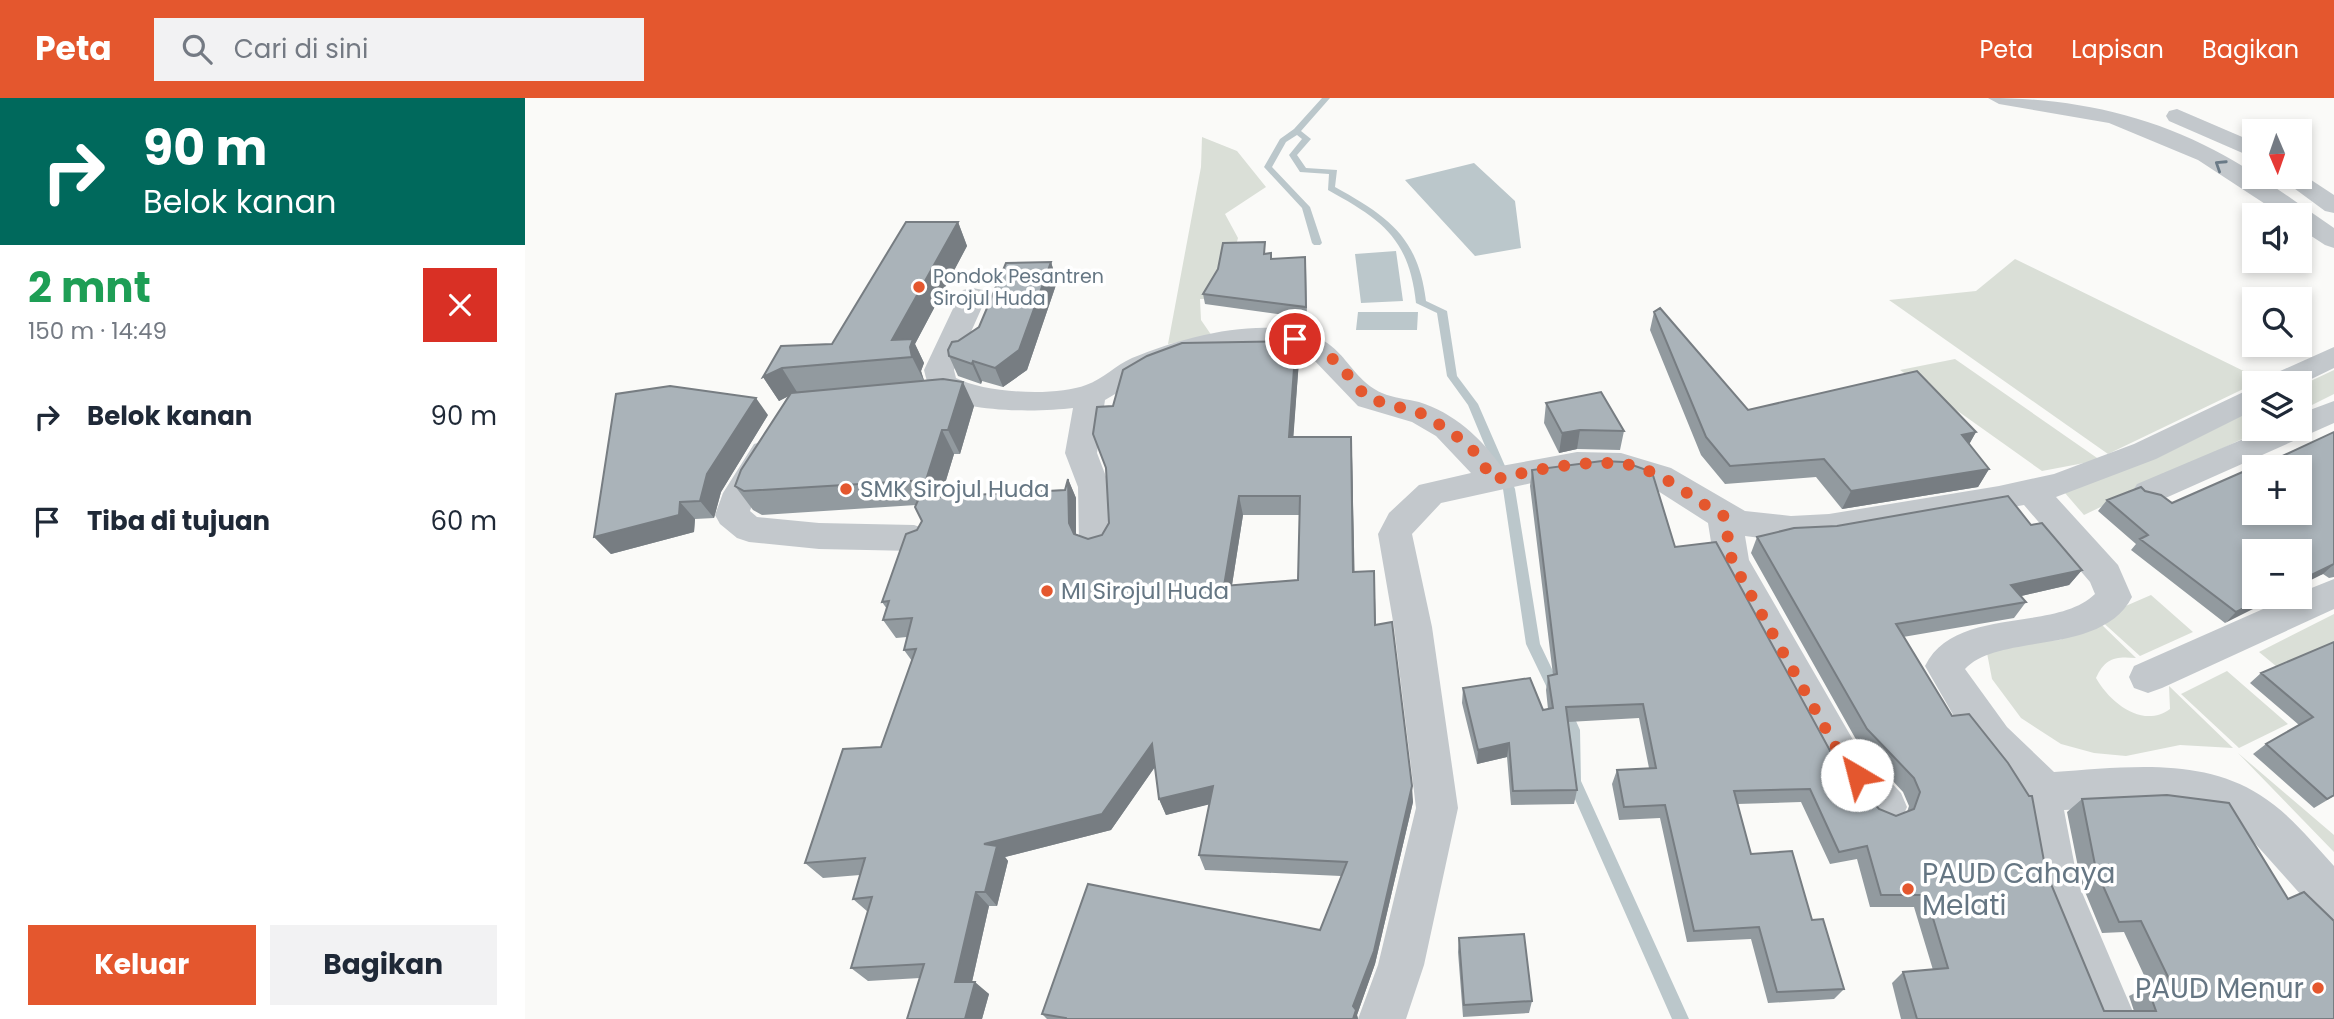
<!DOCTYPE html>
<html lang="id">
<head>
<meta charset="utf-8">
<style>
	:root { --surface:#fff; --page:#f2f2f3; --text:#1f2937; --muted:#747a83; --accent:#e4572e }
	body { margin:0; font-family:Poppins,sans-serif; background:var(--page); color:var(--text); height:100vh; display:flex; flex-direction:column; font-size:26px; white-space:nowrap }
	* { box-sizing:border-box; margin:0 }
	p { font-size:23px; color:var(--muted) }
	.icon { flex:none; width:38px; height:38px; fill:none; stroke:currentColor; stroke-width:2; stroke-linecap:round; stroke-linejoin:round }
	.map { position:relative; flex:1; overflow:hidden }
	.side { display:flex; flex-direction:column; background:var(--surface); width:525px }
	.side>* { flex:none }
	.guide { background:#00695c; color:#fff; overflow:hidden }
	.needle { width:46px; rotate:178deg }
	.controls { position:absolute; left:1717px; top:21px; display:grid; gap:14px }
	.controls a { display:grid; place-items:center; width:70px; height:70px; border-radius:0px; background:var(--surface); box-shadow:0 4px 10px #0003; font-size:35px }
	.pin { position:absolute; display:grid; place-items:center; width:60px; height:60px; color:#fff; margin:-30px; border:4px solid #fff; border-radius:50%; box-shadow:0 2px 7px #0007 }
	.me { position:absolute; width:77px; margin:-38px; rotate:323deg; stroke-linejoin:round; filter:drop-shadow(0 0 5px #0008) }
	.turn { display:flex; align-items:center; gap:24px; height:147px; padding:0 28px; font-size:32px }
	.turn .icon { width:91px; height:91px; stroke-width:2.5 }
	.turn b { display:block; font-size:49px; line-height:60px }
	.round { display:grid; place-items:center; flex:none; width:74px; height:74px; border-radius:0px; background:var(--page) }
	.overview { display:flex; align-items:center; justify-content:space-between; height:119px; padding:0 28px }
	h1 { font-size:42px; font-weight:700; line-height:52px; color:#1e9e55 }
	.cta { display:flex; gap:14px; margin-top:auto; padding:14px 28px }
	.cta a { flex:1; height:80px; border-radius:0px; background:var(--accent); color:#fff; font-size:28px; font-weight:700; line-height:80px; text-align:center }
	.cta a+a { background:var(--page); color:var(--text) }
	ul { padding:0; list-style:none }
	li { display:flex; align-items:center; gap:21px; height:105px; padding:0 28px }
	li div { flex:1 }
	li b { display:block; font-size:26px }
	li em { font-style:normal }
	header { display:flex; align-items:center; gap:42px; box-sizing:border-box; height:98px; padding:0 35px; background:var(--accent); color:#fff }
	header strong { font-size:33px }
	nav { display:flex; gap:38px; margin-inline-start:auto; font-size:24px }
	.search { width:490px; height:63px; background:var(--page); display:flex; align-items:center; gap:18px; box-sizing:border-box; padding:0 24px; border-radius:0px; color:var(--muted); font-size:26px }
	main { display:flex; flex:1; min-height:0 }
	.map>svg:first-child { display:block }
	.green { fill:#dadfd7 }
	.water { fill:#bbc7cb }
	.lines { fill:none; stroke-linecap:round; stroke-linejoin:round }
	.stream { fill:#bbc7cb; fill-rule:evenodd }
	.minor { fill:#c3c8cc; fill-rule:evenodd }
	.wall { fill:#929a9f; fill-rule:evenodd }
	.shaded-wall { fill:#777d82 }
	.building { fill:#aab3b9; stroke:#777d82; stroke-width:2; fill-rule:evenodd }
	.oneway { stroke:#6a7a87 }
	.route { stroke:#e4572e; stroke-width:12; stroke-dasharray:0 21.6 }
	.poi-dot { fill:#e4572e; stroke:#fff; stroke-width:2.5 }
	.labels { text-anchor:middle; dominant-baseline:central; stroke-width:7; stroke-linejoin:round; paint-order:stroke }
	.far-poi-label { font-size:19px; fill:#657683; stroke:#fff; text-anchor:start }
	.poi-label { font-size:23px; fill:#657683; stroke:#fff; text-anchor:start }
	.near-poi-label { font-size:28px; fill:#657683; stroke:#fff; text-anchor:start }
</style>
</head>
<body>
<header>
<strong>Peta</strong>
<div class="search"><svg class="icon" aria-label="search" viewBox="0 0 24 24"><circle cx="10" cy="10" r="6"/><path d="M15 15l6 6"/></svg>Cari di sini</div>
<nav><a>Peta</a><a>Lapisan</a><a>Bagikan</a></nav>
</header>
<main>
<section class="side">
<div class="guide">
<div class="turn"><svg class="icon" aria-label="right" viewBox="0 0 24 24"><path d="M7 20v-9h11M14 6l5 5-5 5"/></svg><div><b>90 m</b>Belok kanan</div></div>
</div>
<div class="overview"><div><h1>2 mnt</h1><p>150 m · 14:49</p></div><a class="round" style="background:#d93025;color:#fff"><svg class="icon" aria-label="close" viewBox="0 0 24 24"><path d="M6 6l12 12M18 6L6 18"/></svg></a></div>
<ul>
<li><svg class="icon" aria-label="right" viewBox="0 0 24 24"><path d="M7 20v-9h11M14 6l5 5-5 5"/></svg><div><b>Belok kanan</b></div><em>90 m</em></li>
<li><svg class="icon" aria-label="arrive" viewBox="0 0 24 24"><path d="M6 21V4h12l-3 4 3 4H6"/></svg><div><b>Tiba di tujuan</b></div><em>60 m</em></li>
</ul>
<div class="cta"><a>Keluar</a><a>Bagikan</a></div>
</section>
<div class="map">
<svg width="1809" height="921" viewBox="0 0 1809 921">
	<rect width="100%" height="100%" fill="#fafaf8"/>
	<!-- green -->
	<path class="green" d="M 677,39 L 712,53 L 741,89 L 700,116 L 713,140 L 696,201 L 675,201 L 676,222 L 687,238 L 643,246 L 676,69 Z
		M 1490,161 L 1737,282 L 1583,356 L 1364,202 L 1451,193 Z
		M 1430,261 L 1575,362 L 1517,373 L 1375,272 Z
		M 1809,272 L 1809,296 L 1775,313 L 1775,288 Z
		M 1729,309 L 1729,331 L 1738,331 L 1559,417 L 1540,395 Z
		M 1626,497 L 1668,534 L 1615,558 L 1573,520 Z
		M 1809,516 L 1809,603 L 1799,608 L 1734,554 Z
		M 1575,525 L 1611,560 C 1590,558 1580,560 1571,580 C 1585,605 1618,631 1645,611 L 1644,588 L 1708,650 L 1655,647 L 1601,658 L 1569,655 L 1536,646 L 1496,620 L 1467,581 L 1462,555 L 1477,545 L 1535,542 Z
		M 1702,573 L 1763,626 L 1714,650 L 1656,596 Z
		M 1713,655 L 1809,737 L 1809,754 Z"/>
	<!-- water -->
	<path class="water" d="M 949,65 L 990,103 L 996,150 L 950,158 L 880,82 Z
		M 871,153 L 878,203 L 836,205 L 830,156 Z
		M 833,214 L 893,214 L 892,232 L 831,232 Z"/>
	<g class="lines">
		<!-- stream -->
		<path class="stream" d="M 797,0 L 805,0 L 776,33 L 786,41 L 772,57 L 781,70 L 812,72 L 810,89 C 864,119 893,139 901,203 L 922,213 L 932,278 L 953,306 L 990,391 L 1015,546 L 1037,592 L 1035,596 L 1030,598 L 1025,596 L 1001,546 L 978,391 L 943,307 L 922,278 L 912,215 L 891,205 C 884,140 857,122 803,92 L 804,76 L 775,74 L 764,57 L 777,41 L 772,37 L 761,44 L 747,69 L 785,109 L 797,145 L 795,147 L 789,147 L 787,145 L 777,110 L 739,69 L 755,41 L 769,31 Z
			M 1038,603 L 1043,605 L 1055,632 L 1056,683 L 1164,921 L 1147,921 L 1042,683 L 1041,632 L 1031,609 L 1033,605 Z"/>
		<!-- minor -->
		<path class="minor" d="M 1463,0 C 1542,0 1618,15 1689,52 C 1730,73 1770,104 1809,130 L 1809,150 L 1800,147 L 1774,130 L 1774,117 L 1757,117 L 1673,62 L 1584,25 L 1474,6 Z
			M 1652,11 L 1729,44 L 1729,60 L 1644,23 L 1641,18 L 1644,13 Z
			M 1774,74 L 1809,97 L 1809,115 L 1800,113 L 1754,79 L 1774,79 Z
			M 448,190 L 458,192 L 462,198 L 429,272 L 431,280 C 460,295 530,299 561,287 C 578,281 591,267 607,260 C 655,240 722,222 774,233 C 822,244 822,279 857,295 C 868,300 882,301 894,304 C 929,315 955,339 976,368 L 1052,354 L 1096,355 L 1146,370 L 1220,413 L 1266,418 L 1304,416 L 1474,388 L 1529,376 L 1609,346 L 1729,289 L 1729,312 L 1631,361 L 1531,399 L 1593,467 L 1607,499 C 1576,559 1474,534 1440,571 L 1482,629 L 1529,674 C 1596,670 1674,658 1735,697 C 1764,715 1786,743 1809,768 L 1809,822 L 1793,816 L 1727,742 L 1690,716 L 1626,708 L 1539,712 L 1553,785 L 1611,921 L 1563,921 L 1509,785 L 1494,697 L 1469,674 L 1438,634 L 1400,568 C 1430,507 1530,535 1570,496 L 1565,484 L 1499,407 L 1304,441 L 1266,444 L 1220,438 L 1224,462 L 1331,647 L 1376,695 L 1382,709 L 1376,723 L 1361,729 L 1346,723 L 1303,673 L 1189,463 L 1183,425 L 1122,386 L 1096,378 L 1074,376 L 1029,380 L 916,405 L 887,436 L 907,529 L 933,710 L 899,867 L 881,921 L 833,921 L 853,867 L 891,710 L 869,529 L 853,436 L 864,415 L 894,387 L 946,375 L 911,338 L 887,324 L 833,308 L 787,260 L 768,250 L 734,249 L 668,260 L 629,273 L 580,302 L 572,355 L 585,389 L 588,444 L 583,453 L 571,457 L 559,453 L 554,444 L 553,389 L 540,355 L 548,310 C 515,314 434,316 407,292 C 402,287 401,279 399,272 L 434,198 L 438,192 Z
			M 1809,249 L 1809,270 L 1774,287 L 1740,285 L 1744,278 Z
			M 1809,303 L 1809,325 L 1636,402 L 1624,406 L 1612,402 L 1607,394 L 1612,386 L 1742,331 L 1774,331 L 1774,316 Z
			M 240,343 L 251,346 L 256,354 L 231,396 L 225,413 L 232,419 L 294,425 L 389,427 L 401,431 L 406,440 L 401,449 L 389,453 L 294,451 L 224,444 L 212,440 L 195,426 L 190,417 L 198,395 L 229,346 Z
			M 1809,481 L 1809,511 L 1637,590 L 1623,595 L 1609,590 L 1604,579 L 1609,568 L 1765,499 L 1774,499 L 1774,495 Z"/>
	</g>
	<!-- wall -->
	<path class="wall" d="M 433,124 L 442,148 L 390,246 L 399,265 L 396,273 L 399,282 L 449,308 L 435,356 L 429,356 L 416,399 L 540,392 L 543,381 L 551,400 L 551,436 L 563,441 L 577,437 L 584,425 L 588,308 L 774,262 L 768,339 L 827,358 L 829,474 L 849,473 L 851,526 L 888,704 L 850,866 L 832,917 L 833,921 L 522,921 L 517,916 L 795,832 L 816,778 L 680,772 L 674,757 L 684,706 L 641,717 L 634,701 L 630,669 L 586,732 L 480,759 L 483,763 L 472,808 L 464,808 L 447,884 L 464,896 L 457,921 L 382,921 L 395,880 L 343,883 L 326,870 L 343,814 L 328,801 L 335,777 L 298,780 L 280,765 L 356,649 L 387,563 L 379,552 L 382,539 L 371,540 L 358,522 L 362,511 L 357,504 L 397,423 L 391,407 L 237,417 L 228,412 L 210,388 L 263,298 L 254,303 L 238,279 L 307,246 ZM 718,417 L 775,417 L 773,482 L 707,487 Z
		M 741,155 L 746,155 L 747,161 L 781,169 L 782,220 L 680,206 L 678,196 Z
		M 526,164 L 532,184 L 502,272 L 478,289 L 457,283 L 456,286 L 433,278 L 424,258 L 433,243 L 454,229 Z
		M 1129,214 L 1223,312 L 1451,334 L 1444,346 L 1464,371 L 1453,389 L 1317,411 L 1291,379 L 1200,386 L 1176,357 L 1125,232 Z
		M 1021,305 L 1099,333 L 1095,352 L 1052,351 L 1034,355 L 1019,325 Z
		M 243,317 L 196,394 L 189,420 L 170,421 L 169,434 L 86,456 L 69,439 Z
		M 1809,334 L 1809,479 L 1804,480 L 1798,476 L 1729,499 L 1700,525 L 1606,452 L 1611,446 L 1573,413 L 1582,402 L 1620,393 L 1647,405 L 1724,374 Z
		M 1007,372 L 1150,449 L 1309,660 L 1354,711 L 1371,718 L 1382,714 L 1384,708 L 1378,694 L 1333,645 L 1226,455 L 1232,439 L 1506,427 L 1557,472 L 1544,487 L 1496,498 L 1501,504 L 1489,520 L 1378,539 L 1521,774 L 1579,913 L 1609,913 L 1604,898 L 1624,888 L 1599,834 L 1577,835 L 1556,784 L 1542,714 L 1557,701 L 1809,921 L 1376,921 L 1367,885 L 1378,874 L 1408,872 L 1389,809 L 1345,809 L 1332,761 L 1305,766 L 1276,704 L 1212,706 L 1226,756 L 1287,822 L 1319,891 L 1309,901 L 1243,905 L 1226,841 L 1162,844 L 1135,720 L 1094,722 L 1087,686 L 1092,672 L 1124,670 L 1114,620 L 1043,624 L 1052,692 L 1049,706 L 986,707 L 982,659 L 952,666 L 937,605 L 938,590 L 1018,612 L 1023,611 L 1021,592 L 1023,578 L 1028,577 L 1005,388 Z
		M 1809,544 L 1809,698 L 1789,710 L 1728,656 L 1741,646 L 1774,627 L 1725,585 L 1736,575 Z
		M 934,840 L 1007,903 L 1004,915 L 938,919 L 933,854 Z"/>
	<!-- shaded-wall -->
	<path class="shaded-wall" d="M 433,124 L 442,148 L 390,246 L 399,265 L 396,273 L 399,283 L 387,259 L 367,242 Z
		M 526,164 L 532,184 L 502,272 L 478,289 L 470,270 Z
		M 771,243 L 774,262 L 767,358 L 764,339 Z
		M 448,263 L 457,283 L 456,286 L 447,266 Z
		M 257,270 L 272,294 L 254,303 L 238,279 Z
		M 438,284 L 449,308 L 435,356 L 423,332 Z
		M 231,300 L 243,317 L 196,394 L 189,420 L 175,403 L 182,376 Z
		M 417,332 L 429,356 L 414,405 L 401,382 Z
		M 1055,332 L 1052,351 L 1034,355 L 1037,335 Z
		M 1451,334 L 1441,352 L 1437,337 Z
		M 826,339 L 827,358 L 830,493 L 828,474 Z
		M 1464,371 L 1453,389 L 1317,411 L 1326,393 Z
		M 543,381 L 551,400 L 551,444 L 544,425 Z
		M 714,398 L 718,417 L 704,506 L 699,488 Z
		M 155,404 L 170,421 L 169,434 L 86,456 L 69,439 Z
		M 1809,466 L 1798,476 L 1774,488 L 1774,483 Z
		M 1557,472 L 1544,487 L 1475,503 L 1486,487 Z
		M 1742,499 L 1752,499 L 1700,525 L 1711,514 Z
		M 984,645 L 982,659 L 952,666 L 953,652 Z
		M 627,646 L 634,663 L 586,732 L 480,759 L 483,763 L 472,808 L 460,794 L 459,746 Z
		M 688,688 L 694,704 L 641,717 L 634,701 Z
		M 887,688 L 888,704 L 850,866 L 832,917 L 833,921 L 828,921 L 828,908 Z
		M 451,794 L 464,808 L 444,897 L 430,884 Z
		M 450,884 L 464,896 L 457,921 L 440,921 Z"/>
	<!-- building -->
	<path class="building" d="M 381,124 L 433,124 L 367,242 L 388,241 L 385,249 L 387,259 L 257,270 L 238,279 L 256,248 L 307,246 Z
		M 740,144 L 739,156 L 746,155 L 746,161 L 780,159 L 781,209 L 678,196 L 693,171 L 698,145 Z
		M 526,164 L 494,252 L 470,270 L 448,263 L 447,266 L 424,258 L 423,252 L 427,244 L 433,243 L 454,229 L 481,165 Z
		M 1135,210 L 1223,312 L 1392,273 L 1451,334 L 1437,337 L 1464,371 L 1326,393 L 1299,361 L 1205,368 L 1181,339 L 1129,214 Z
		M 771,243 L 764,339 L 826,339 L 828,474 L 849,473 L 850,527 L 867,524 L 887,688 L 849,853 L 828,908 L 831,912 L 828,921 L 541,921 L 541,920 L 517,916 L 563,786 L 795,832 L 822,764 L 674,757 L 688,688 L 634,701 L 627,646 L 577,716 L 459,746 L 472,748 L 460,794 L 451,794 L 430,884 L 450,884 L 440,921 L 382,921 L 399,866 L 326,870 L 347,799 L 328,801 L 340,760 L 280,765 L 318,651 L 356,649 L 391,551 L 379,552 L 387,520 L 358,522 L 364,503 L 357,504 L 381,436 L 392,432 L 397,423 L 390,409 L 394,400 L 540,392 L 543,381 L 544,425 L 549,436 L 563,441 L 577,437 L 584,425 L 581,370 L 568,336 L 572,309 L 588,308 L 598,272 L 622,258 L 657,245 ZM 714,398 L 775,398 L 773,482 L 699,488 Z
		M 418,281 L 438,284 L 423,332 L 417,332 L 401,382 L 219,393 L 210,388 L 216,372 L 266,295 Z
		M 145,288 L 231,300 L 182,376 L 175,403 L 155,404 L 154,417 L 69,439 L 91,296 Z
		M 1076,294 L 1099,333 L 1055,332 L 1037,335 L 1021,305 Z
		M 1809,334 L 1809,466 L 1774,483 L 1774,453 L 1729,453 L 1729,499 L 1742,499 L 1711,514 L 1615,441 L 1623,437 L 1582,402 L 1616,389 L 1620,393 L 1636,397 L 1647,405 L 1722,372 L 1724,374 L 1729,372 L 1729,415 L 1774,415 L 1774,369 L 1734,369 Z
		M 1077,363 L 1099,364 L 1127,374 L 1150,449 L 1191,444 L 1309,660 L 1354,711 L 1371,718 L 1389,711 L 1395,694 L 1389,680 L 1342,631 L 1232,439 L 1269,430 L 1312,428 L 1483,398 L 1506,427 L 1517,425 L 1557,472 L 1486,487 L 1501,504 L 1371,526 L 1427,618 L 1444,616 L 1483,665 L 1504,698 L 1507,698 L 1521,774 L 1579,913 L 1631,913 L 1622,888 L 1647,887 L 1616,823 L 1594,824 L 1571,772 L 1557,701 L 1642,697 L 1704,705 L 1763,801 L 1779,794 L 1809,823 L 1809,921 L 1392,921 L 1378,874 L 1423,870 L 1401,797 L 1356,797 L 1342,748 L 1314,754 L 1285,691 L 1209,693 L 1226,756 L 1267,753 L 1287,822 L 1298,821 L 1319,891 L 1252,894 L 1234,829 L 1169,833 L 1140,707 L 1099,709 L 1092,672 L 1131,670 L 1118,606 L 1041,609 L 1052,692 L 988,693 L 984,645 L 953,652 L 938,590 L 1005,580 L 1018,612 L 1028,610 L 1023,578 L 1032,576 L 1007,372 Z
		M 1809,544 L 1809,697 L 1802,701 L 1741,646 L 1788,619 L 1736,575 Z
		M 999,836 L 1007,903 L 939,907 L 934,840 Z"/>
	<!-- one-way arrows -->
	<defs><path id="oneway-chevron" d="M-2-3.5L2.5 0L-2 3.5" fill="none" stroke-width="1.6" stroke-linecap="round" stroke-linejoin="round" transform="scale(1.75)"/></defs>
	<use class="oneway" href="#oneway-chevron" transform="translate(1695 67) rotate(-147)"/>
	<g class="lines">
		<!-- route -->
		<path class="route" d="M 770,241 L 786,246 L 812,264 L 842,300 L 898,316 L 929,336 L 951,355 L 968,382 C 1006,372 1083,356 1119,371 C 1148,382 1172,404 1199,418 L 1207,463 L 1317,660 L 1332,677"/>
	</g>
	<!-- markers -->
	<g class="poi-dot">
		<circle cx="394" cy="189" r="7"/>
		<circle cx="321" cy="391" r="7"/>
		<circle cx="522" cy="493" r="7"/>
		<circle cx="1383" cy="791" r="7"/>
		<circle cx="1793" cy="890" r="7"/>
	</g>
	<g class="labels">
		<!-- far-poi labels -->
		<g class="far-poi-label">
			<text x="408" y="178">Pondok Pesantren<tspan x="408" dy="22">Sirojul Huda</tspan></text>
		</g>
		<!-- poi labels -->
		<g class="poi-label">
			<text x="335" y="391">SMK Sirojul Huda</text>
			<text x="536" y="493">MI Sirojul Huda</text>
		</g>
		<!-- near-poi labels -->
		<g class="near-poi-label">
			<text x="1397" y="775">PAUD Cahaya<tspan x="1397" dy="32">Melati</tspan></text>
			<text x="1779" y="890" text-anchor="end">PAUD Menur</text>
		</g>
	</g>
</svg>
<div class="controls">
<a><svg class="needle" viewBox="-14 -14 28 28"><path d="M0-13l5 13h-10z" fill="#e53935"/><path d="M0 13l5-13h-10z" fill="#747a83"/></svg></a>
<a><svg class="icon" aria-label="sound" viewBox="0 0 24 24"><path d="M4 9h4l5-4v14l-5-4H4zM17 9q2 3 0 6"/></svg></a>
<a><svg class="icon" aria-label="search" viewBox="0 0 24 24"><circle cx="10" cy="10" r="6"/><path d="M15 15l6 6"/></svg></a>
<a><svg class="icon" aria-label="layers" viewBox="0 0 24 24"><path d="M12 4l9 5-9 5-9-5zM3 14l9 5 9-5"/></svg></a>
<a>+</a>
<a>−</a>
</div>
<div class="pin" style="left:770px;top:241px;background:#d93025"><svg class="icon" aria-label="arrive" viewBox="0 0 24 24"><path d="M6 21V4h12l-3 4 3 4H6"/></svg></div>
<svg class="me" style="left:1332px;top:677px" viewBox="-20 -20 40 40"><circle r="19" fill="#fff"/><path d="M0-13L10 11 0 6-10 11z" fill="#e4572e"/></svg>
</div>
</main>
</body>
</html>
